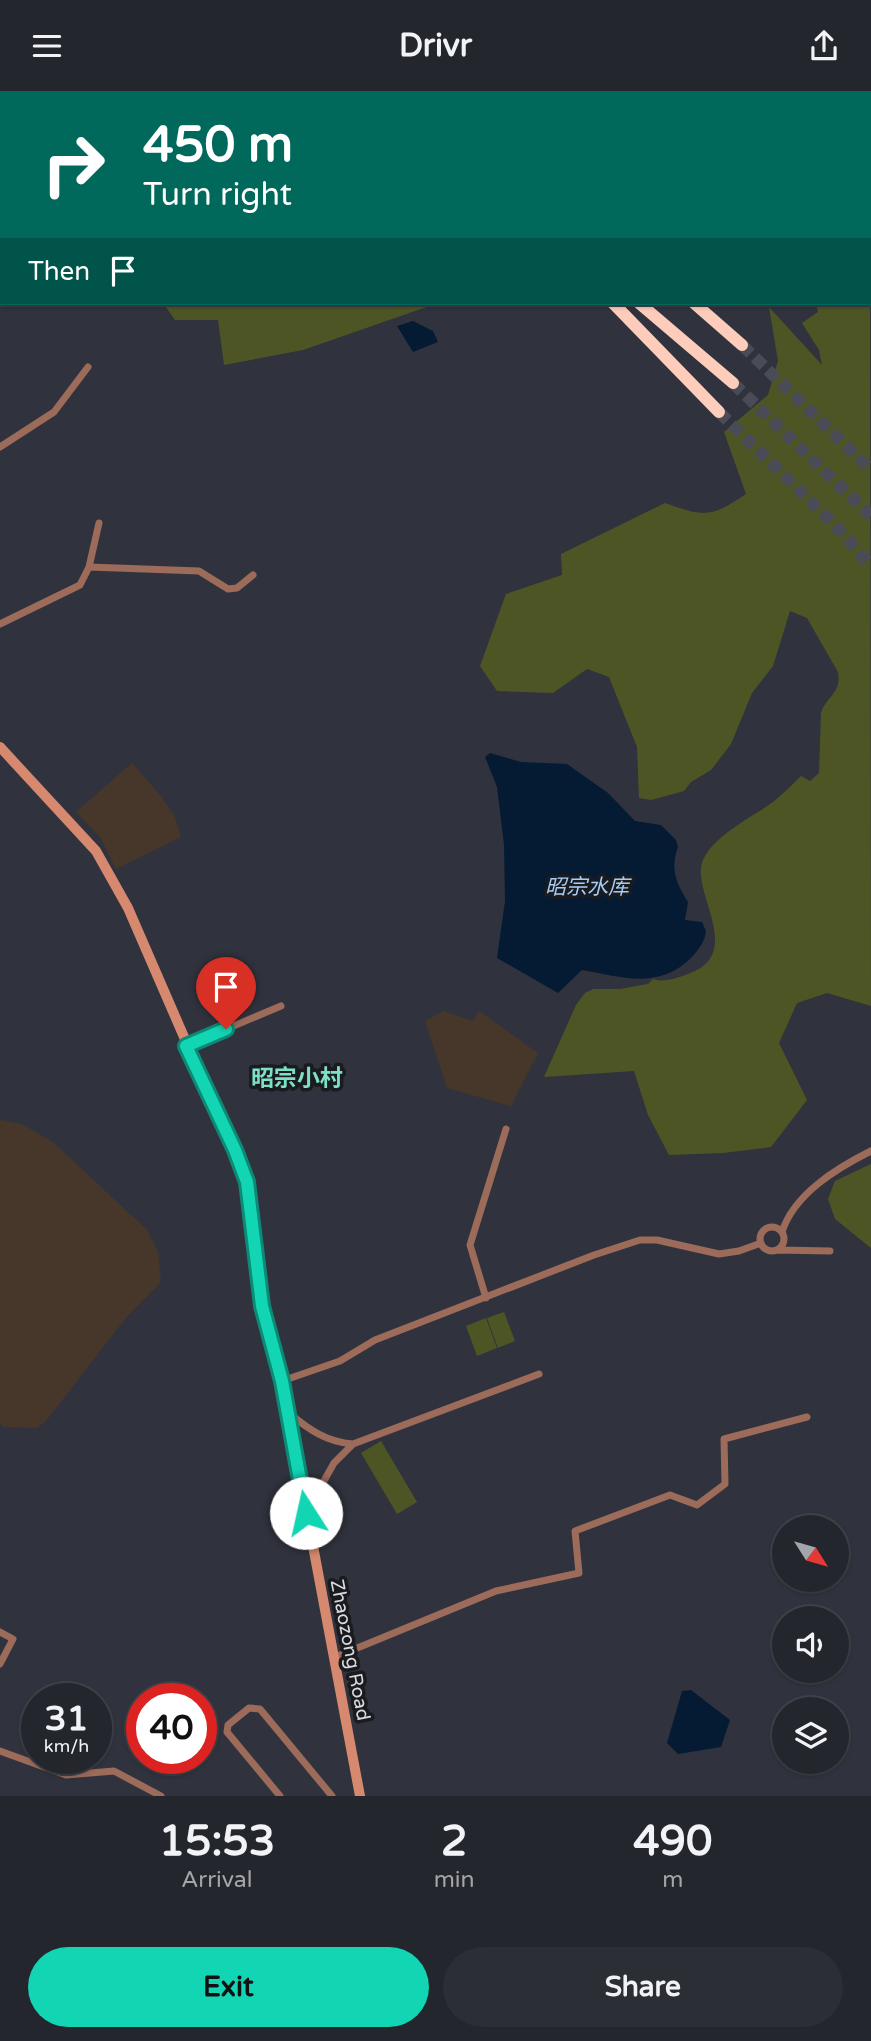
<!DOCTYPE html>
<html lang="en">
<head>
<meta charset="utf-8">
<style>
	:root { --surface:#24262e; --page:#2c2e36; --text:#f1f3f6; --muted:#a3a5aa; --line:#41434a; --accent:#12d5b4 }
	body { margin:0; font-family:"Varela Round","Noto Sans SC",sans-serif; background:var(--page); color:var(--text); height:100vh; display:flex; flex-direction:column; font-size:26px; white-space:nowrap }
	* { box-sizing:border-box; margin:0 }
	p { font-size:23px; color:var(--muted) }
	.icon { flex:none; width:38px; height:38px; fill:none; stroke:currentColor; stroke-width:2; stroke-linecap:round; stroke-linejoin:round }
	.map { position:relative; height:1705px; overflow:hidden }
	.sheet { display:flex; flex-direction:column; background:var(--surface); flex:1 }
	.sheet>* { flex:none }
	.banner { position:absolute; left:0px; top:0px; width:872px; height:214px; box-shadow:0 2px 5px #0004,0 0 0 2px var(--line); background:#00695c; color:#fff; overflow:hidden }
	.needle { width:46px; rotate:127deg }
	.controls { position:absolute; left:772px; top:1424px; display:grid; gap:14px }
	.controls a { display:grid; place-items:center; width:77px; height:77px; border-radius:50%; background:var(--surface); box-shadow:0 2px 5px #0004,0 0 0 2px var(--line); font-size:35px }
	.speed { position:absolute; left:21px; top:1592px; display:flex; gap:14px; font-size:35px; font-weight:700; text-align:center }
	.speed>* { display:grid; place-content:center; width:91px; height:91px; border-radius:50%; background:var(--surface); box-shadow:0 2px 5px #0004,0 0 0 2px var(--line); line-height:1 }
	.speed small { font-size:18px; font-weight:400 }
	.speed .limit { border:10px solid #d22; background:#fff; color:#111 }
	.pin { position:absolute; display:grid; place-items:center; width:60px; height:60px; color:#fff; margin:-72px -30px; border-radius:50% 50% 50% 0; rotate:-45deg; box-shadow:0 0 7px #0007 }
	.pin .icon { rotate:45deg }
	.me { position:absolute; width:77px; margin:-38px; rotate:350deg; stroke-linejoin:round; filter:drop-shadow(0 0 5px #0008) }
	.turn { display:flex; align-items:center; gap:24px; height:147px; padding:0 28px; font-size:32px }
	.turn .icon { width:91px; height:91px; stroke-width:2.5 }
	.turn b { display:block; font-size:49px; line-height:60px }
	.then { display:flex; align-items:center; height:66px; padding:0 28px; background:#0003; gap:14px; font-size:26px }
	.eta { display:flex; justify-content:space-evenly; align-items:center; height:119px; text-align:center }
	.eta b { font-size:42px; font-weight:700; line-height:49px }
	.action { display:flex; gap:14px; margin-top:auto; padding:14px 28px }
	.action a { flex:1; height:80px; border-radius:42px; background:var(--accent); color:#111; font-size:28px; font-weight:700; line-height:80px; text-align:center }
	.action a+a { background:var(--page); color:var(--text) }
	header { display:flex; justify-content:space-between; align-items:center; height:91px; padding:0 28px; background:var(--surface); font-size:32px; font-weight:700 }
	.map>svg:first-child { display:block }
	.industrial { fill:#47372b }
	.green { fill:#4e5525 }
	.water { fill:#041b33 }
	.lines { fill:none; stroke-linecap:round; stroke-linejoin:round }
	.highway-tunnel { stroke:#494c56; stroke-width:12; stroke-dasharray:12 6; stroke-linecap:butt }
	.street { stroke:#9c6b5a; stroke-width:7 }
	.secondary { stroke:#d6896e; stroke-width:10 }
	.highway { stroke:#fdccbb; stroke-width:12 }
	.route-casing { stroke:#0c8a75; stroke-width:18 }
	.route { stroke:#12d5b4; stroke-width:12 }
	.labels { text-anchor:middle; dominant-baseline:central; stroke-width:7; stroke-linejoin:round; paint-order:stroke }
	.street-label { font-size:19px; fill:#d9dbe2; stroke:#191b1f }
	.water-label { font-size:21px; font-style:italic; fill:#a6cdf8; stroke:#191b1f }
	.quarter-label { font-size:23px; font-weight:bold; fill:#7ddfc7; stroke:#191b1f }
</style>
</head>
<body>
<header><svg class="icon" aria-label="menu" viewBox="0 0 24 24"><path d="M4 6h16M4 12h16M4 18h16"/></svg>Drivr<svg class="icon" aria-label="share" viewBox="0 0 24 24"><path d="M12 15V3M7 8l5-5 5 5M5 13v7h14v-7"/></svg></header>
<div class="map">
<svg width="871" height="1705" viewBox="0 0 871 1705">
	<rect width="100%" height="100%" fill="#30333d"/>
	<!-- industrial -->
	<path class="industrial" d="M 132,672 L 161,705 L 175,726 L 181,746 L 116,778 L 100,746 L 76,721 Z
		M 443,920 L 473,930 L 479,920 L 538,962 L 511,1015 L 447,997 L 425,930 Z
		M 0,1029 L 22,1033 L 53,1051 L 147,1139 L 158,1160 L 161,1191 L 125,1228 L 46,1330 L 37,1337 L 4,1336 L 0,1333 Z"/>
	<!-- green -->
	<path class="green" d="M 0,0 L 399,0 L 401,2 L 2,2 L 0,125 Z
		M 870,150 L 871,915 L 827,902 L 797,912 L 779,952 L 807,1009 L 771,1056 L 723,1062 L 669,1064 L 648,1024 L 634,980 L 544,986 L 576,914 L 585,902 L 593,898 L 620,898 L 648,893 L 653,888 C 664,892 677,887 688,883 C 747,863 689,799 703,769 C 715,743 751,727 773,711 C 783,703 792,694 801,685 L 810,690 L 819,682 L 821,622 C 826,606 842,602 838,581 L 807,527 L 790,520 L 773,575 L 752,602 L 731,653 L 711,679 L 691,691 L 684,700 L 651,709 L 639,707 L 637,656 L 609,586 L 587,578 L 553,602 L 497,600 L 480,575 L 506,503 L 562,484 L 561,463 L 665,412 C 704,426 711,427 746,403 L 724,341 L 768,304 L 778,270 L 769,216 L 822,274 L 819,259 L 802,232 L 818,221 L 816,212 L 870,212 Z
		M 163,212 L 438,212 L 303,259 L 224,274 L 218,229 L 175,229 Z
		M 871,1073 L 871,1157 L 835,1128 L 828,1108 L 835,1090 Z
		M 504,1221 L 515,1250 L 498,1257 L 487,1227 Z
		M 486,1227 L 497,1257 L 477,1265 L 466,1235 Z
		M 381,1350 L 417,1411 L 397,1423 L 361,1362 Z"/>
	<!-- water -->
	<path class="water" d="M 413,230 L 433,240 L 438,251 L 413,261 L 397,235 Z
		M 490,662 L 521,671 L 567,673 L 608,702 L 635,730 L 661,734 L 676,749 L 678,756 C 670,778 676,792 688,811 L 685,829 L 702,831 L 706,840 C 705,851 698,859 691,867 C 658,899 622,886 582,879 L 558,902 L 497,867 L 505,810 L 504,754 L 497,696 L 485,666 Z
		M 691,1599 L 730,1629 L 721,1656 L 678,1663 L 667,1652 L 682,1600 Z"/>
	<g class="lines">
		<!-- highway-tunnel -->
		<path class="highway-tunnel" d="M 742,254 L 871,379
			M 733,292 L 871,425
			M 719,321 L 835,434 L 871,475"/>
		<!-- street -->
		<path class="street" d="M 0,356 L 54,321 L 88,276
			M 89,476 L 99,432
			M 0,533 L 80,494 L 89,476 L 199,480 L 228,498 L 237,497 L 253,484
			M 186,955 L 281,915
			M760 1148a12 12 0 1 1 24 0a12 12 0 1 1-24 0Z
			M 782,1141 C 794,1103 837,1077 871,1060
			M 778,1159 L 830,1160
			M 486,1207 L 470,1154 L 506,1038
			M 282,1290 L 340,1270 L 375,1249 L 594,1164 L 640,1149 L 657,1149 L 719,1163 L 739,1160 L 761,1152
			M 289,1322 C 309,1339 327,1351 353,1353 L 334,1372 L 307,1420
			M 353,1353 L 539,1283
			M 0,1541 L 13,1548 L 0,1573
			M 333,1567 L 496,1500 L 579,1482 L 575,1440 L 670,1404 L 697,1414 L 725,1393 L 724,1348 L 807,1326
			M 0,1660 L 66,1684 L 114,1680 L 161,1705
			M 280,1705 L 227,1641 L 228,1634 L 249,1617 L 260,1618 L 332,1705"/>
		<!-- secondary -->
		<path class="secondary" d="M 0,656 L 96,760 L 128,817 L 247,1091 L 262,1215 L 282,1290 L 360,1705"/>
		<!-- highway -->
		<path class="highway" d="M 438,0 L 440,2
			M 476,0 L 478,2
			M 613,212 L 719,321
			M 639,212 L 733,292
			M 694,212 L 742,254"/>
	</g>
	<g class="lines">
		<defs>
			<path id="route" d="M 226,938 L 186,955 L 235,1059 L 247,1091 L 262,1215 L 282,1290 L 306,1422"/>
		</defs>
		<!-- route casing -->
		<use href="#route" class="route-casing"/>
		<!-- route -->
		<use href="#route" class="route"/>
	</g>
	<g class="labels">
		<!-- street labels -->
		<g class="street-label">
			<text transform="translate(350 1559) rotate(79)">Zhaozong Road</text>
		</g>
		<!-- water labels -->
		<g class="water-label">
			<text x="587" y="796">昭宗水库</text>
		</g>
		<!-- quarter labels -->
		<g class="quarter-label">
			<text x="297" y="988">昭宗小村</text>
		</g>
	</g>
</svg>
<div class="controls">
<a><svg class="needle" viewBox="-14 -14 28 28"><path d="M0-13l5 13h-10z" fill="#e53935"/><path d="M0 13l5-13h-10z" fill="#a3a5aa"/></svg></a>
<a><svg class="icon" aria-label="sound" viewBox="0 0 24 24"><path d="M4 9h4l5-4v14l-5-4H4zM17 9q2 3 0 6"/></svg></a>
<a><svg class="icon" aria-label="layers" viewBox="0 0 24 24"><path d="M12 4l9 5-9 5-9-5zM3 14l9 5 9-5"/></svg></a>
</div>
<div class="speed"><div>31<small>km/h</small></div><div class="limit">40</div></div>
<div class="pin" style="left:226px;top:938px;background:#d93025"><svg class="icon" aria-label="arrive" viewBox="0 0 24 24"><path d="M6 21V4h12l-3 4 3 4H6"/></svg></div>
<svg class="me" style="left:306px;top:1422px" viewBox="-20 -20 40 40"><circle r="19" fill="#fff"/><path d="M0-13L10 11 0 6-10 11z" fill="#12d5b4"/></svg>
<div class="banner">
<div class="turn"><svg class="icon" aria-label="right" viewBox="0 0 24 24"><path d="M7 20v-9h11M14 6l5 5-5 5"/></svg><div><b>450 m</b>Turn right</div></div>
<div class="then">Then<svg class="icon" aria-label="arrive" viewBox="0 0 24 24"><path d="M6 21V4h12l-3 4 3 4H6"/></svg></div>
</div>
</div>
<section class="sheet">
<div class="eta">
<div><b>15:53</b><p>Arrival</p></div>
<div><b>2</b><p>min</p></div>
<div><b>490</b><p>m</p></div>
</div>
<div class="action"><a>Exit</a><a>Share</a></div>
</section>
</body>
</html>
